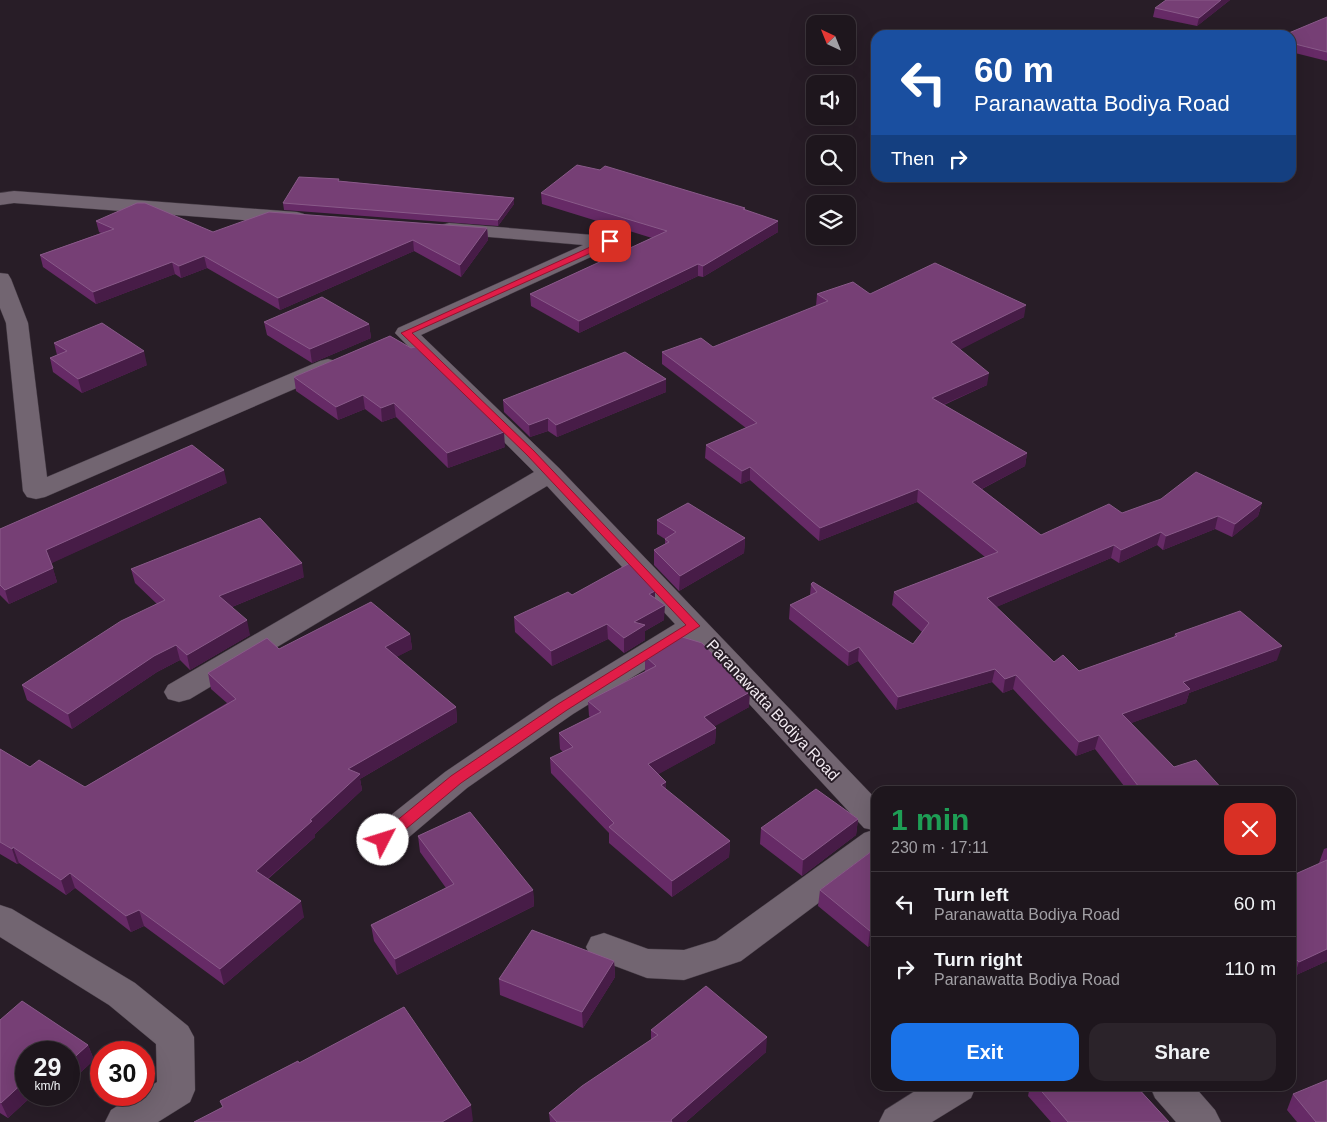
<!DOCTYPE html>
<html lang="en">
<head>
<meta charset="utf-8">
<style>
	:root { --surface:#1e161d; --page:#2b232a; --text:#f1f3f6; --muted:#a19fa4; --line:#3c353b; --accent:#1a73e8 }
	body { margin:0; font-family:Helvetica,sans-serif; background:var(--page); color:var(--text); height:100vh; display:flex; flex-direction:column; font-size:19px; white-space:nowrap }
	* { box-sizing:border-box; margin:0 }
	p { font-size:16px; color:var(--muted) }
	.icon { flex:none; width:28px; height:28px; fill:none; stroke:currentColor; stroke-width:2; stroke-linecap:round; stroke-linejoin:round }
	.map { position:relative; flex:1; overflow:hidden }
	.drawer { position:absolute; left:871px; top:786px; width:425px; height:305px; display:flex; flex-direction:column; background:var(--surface); border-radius:15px; box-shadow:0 5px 20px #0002,0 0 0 1px var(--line) }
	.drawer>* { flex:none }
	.hud { position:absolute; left:871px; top:30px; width:425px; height:152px; border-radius:15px; box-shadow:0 5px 20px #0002,0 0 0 1px var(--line); background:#1a4fa0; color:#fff; overflow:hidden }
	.needle { width:32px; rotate:317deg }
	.controls { position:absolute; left:806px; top:15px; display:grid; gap:10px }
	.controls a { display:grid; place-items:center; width:50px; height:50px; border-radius:10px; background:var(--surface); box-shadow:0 5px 20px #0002,0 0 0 1px var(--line); font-size:25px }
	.speed { position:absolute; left:15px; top:1041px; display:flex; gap:10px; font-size:25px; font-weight:700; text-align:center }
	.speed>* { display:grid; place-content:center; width:65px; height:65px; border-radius:50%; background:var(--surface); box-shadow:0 5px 20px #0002,0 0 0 1px var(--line); line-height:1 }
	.speed small { font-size:12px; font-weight:400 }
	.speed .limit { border:8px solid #d22; background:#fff; color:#111 }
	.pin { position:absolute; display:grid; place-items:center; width:42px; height:42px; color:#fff; margin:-21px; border-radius:10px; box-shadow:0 2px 8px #0006 }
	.me { position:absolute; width:55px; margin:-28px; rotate:50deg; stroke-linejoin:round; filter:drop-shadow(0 0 4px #0008) }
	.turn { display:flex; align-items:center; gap:18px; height:105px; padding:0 20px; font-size:22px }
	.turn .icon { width:65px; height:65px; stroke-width:2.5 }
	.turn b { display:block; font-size:35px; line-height:42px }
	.then { display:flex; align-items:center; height:48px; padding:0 20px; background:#0003; gap:10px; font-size:19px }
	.round { display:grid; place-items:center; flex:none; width:52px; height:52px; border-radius:15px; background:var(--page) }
	.head { display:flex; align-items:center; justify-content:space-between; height:85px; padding:0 20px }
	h1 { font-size:30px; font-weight:600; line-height:38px; color:#1e9e55 }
	.cta { display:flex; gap:10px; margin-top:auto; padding:10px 20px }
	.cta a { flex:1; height:58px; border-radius:15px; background:var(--accent); color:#fff; font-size:20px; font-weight:600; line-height:58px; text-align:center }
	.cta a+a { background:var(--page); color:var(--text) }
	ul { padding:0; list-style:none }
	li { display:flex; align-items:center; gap:15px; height:65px; padding:0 20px; border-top:1px solid var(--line) }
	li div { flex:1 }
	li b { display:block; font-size:19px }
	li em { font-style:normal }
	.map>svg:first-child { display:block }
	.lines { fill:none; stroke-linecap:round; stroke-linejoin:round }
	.minor-casing { stroke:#423942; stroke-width:1 }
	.minor { fill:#726571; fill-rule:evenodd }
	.wall { fill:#662a66 }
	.shaded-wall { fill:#471c47 }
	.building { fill:#763f75; stroke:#895a89 }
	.route { fill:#e11d48; stroke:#92132f }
	.labels { text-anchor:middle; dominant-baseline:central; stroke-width:4; stroke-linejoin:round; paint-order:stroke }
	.street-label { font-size:16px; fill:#f2eaf1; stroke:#281d27 }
</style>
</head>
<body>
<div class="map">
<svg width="1327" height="1122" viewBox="0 0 1327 1122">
	<rect width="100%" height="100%" fill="#281d27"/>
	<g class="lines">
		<defs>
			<path id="minor" d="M 14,191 L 297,212 L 304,214 L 307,218 L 304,222 L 297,224 L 14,203 L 0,205 L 0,193 Z
				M 449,223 L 617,237 L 620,241 L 617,245 L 421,335 L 559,468 L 876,799 L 876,860 L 741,961 L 684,980 L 647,978 L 591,957 L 586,947 L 591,937 L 604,933 L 648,949 L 684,950 L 716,940 L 864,833 L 873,830 L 864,828 L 691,641 L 573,714 L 467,788 L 395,849 L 383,853 L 371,849 L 366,840 L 371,831 L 445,772 L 551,700 L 675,624 L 547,486 L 190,699 L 179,702 L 168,699 L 164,692 L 168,685 L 534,472 L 395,333 L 398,328 L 583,245 L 442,233 L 439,229 L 442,225 Z
				M 0,273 L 8,274 L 11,279 L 28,323 L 47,477 L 320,361 L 328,359 L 336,361 L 340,366 L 336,371 L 45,497 L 36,499 L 27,497 L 23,491 L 6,323 L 0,308 Z
				M 0,905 L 12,909 L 135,983 L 188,1026 L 194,1037 L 195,1090 L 190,1102 L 158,1122 L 105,1122 L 111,1110 L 135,1095 L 144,1095 L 144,1090 L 157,1082 L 156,1044 L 109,1005 L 0,937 Z
				M 923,1086 L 976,1086 L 971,1098 L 932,1122 L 879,1122 L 885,1110 Z
				M 1150,1086 L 1194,1086 L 1215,1110 L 1221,1122 L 1176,1122 L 1155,1098 Z"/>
		</defs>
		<!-- minor casing -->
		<use href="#minor" class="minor-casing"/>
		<!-- minor -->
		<use href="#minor" class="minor"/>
	</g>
	<!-- wall -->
	<path class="wall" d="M 1230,0 L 1197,26 L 1153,17 L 1155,8 Z
		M 1327,17 L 1327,61 L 1291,52 L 1291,35 Z
		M 339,181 L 514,198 L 514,204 L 498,226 L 284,210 L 283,203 Z
		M 541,193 L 745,208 L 745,210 L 778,221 L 778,232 L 703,277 L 698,276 L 579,333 L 531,306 L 530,294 L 652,238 L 542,204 Z
		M 96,221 L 213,232 L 487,228 L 488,240 L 461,277 L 414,251 L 280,310 L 207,268 L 181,278 L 175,274 L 96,304 L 43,267 L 40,255 L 101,233 L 99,232 Z
		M 817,294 L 870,294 L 1024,317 L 960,349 L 987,385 L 944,405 L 1027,453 L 1025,466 L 982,489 L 1041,535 L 1122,513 L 1262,503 L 1258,516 L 1232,537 L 1215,529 L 1163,550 L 1157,545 L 1119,563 L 1111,558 L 996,607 L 1054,662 L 1079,671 L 1174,637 L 1175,634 L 1277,660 L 1189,693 L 1186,703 L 1131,723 L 1174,767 L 1224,791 L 1128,791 L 1095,749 L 1076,756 L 1013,689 L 1003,693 L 992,682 L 896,710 L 858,661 L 848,666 L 789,619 L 790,605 L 810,595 L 811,584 L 913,644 L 922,632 L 892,605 L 894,592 L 985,557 L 917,502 L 819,541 L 750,480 L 741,484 L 705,458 L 706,445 L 746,428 L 662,364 L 662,352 L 713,347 L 816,306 Z
		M 264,322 L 369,324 L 371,338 L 312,363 L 267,335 Z
		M 390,336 L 505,447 L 448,468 L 396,417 L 382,422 L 365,409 L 338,420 L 296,391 L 294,377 Z
		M 54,343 L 147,365 L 82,393 L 53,372 L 50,358 L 57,355 Z
		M 666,379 L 666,392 L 557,437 L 548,431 L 530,437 L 504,412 L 503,400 Z
		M 227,483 L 51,563 L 57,582 L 9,604 L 0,595 L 0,529 Z
		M 657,520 L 745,538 L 744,553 L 679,591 L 654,565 L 654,550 L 665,544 L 665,539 L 657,534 Z
		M 131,569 L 304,577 L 232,607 L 250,635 L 190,670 L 180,660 L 157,672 L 72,729 L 27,700 L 22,685 L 157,604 L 135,583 Z
		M 655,591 L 655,598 L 664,620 L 645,631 L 645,640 L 624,653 L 608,639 L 552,666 L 515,632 L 514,617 L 572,595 Z
		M 410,634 L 412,649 L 396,657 L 456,707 L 457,722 L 360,779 L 362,790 L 315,834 L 315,837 L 268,879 L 304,917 L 224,985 L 144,926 L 131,932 L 75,888 L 66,895 L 19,863 L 17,864 L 0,854 L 0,749 L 30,767 L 85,787 L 227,703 L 211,689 L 208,673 L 279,649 Z
		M 645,656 L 749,707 L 714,726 L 716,728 L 715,743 L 658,774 L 666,790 L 730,841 L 729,857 L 672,897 L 609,843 L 609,833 L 551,773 L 550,758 L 563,752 L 560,749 L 559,733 L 590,717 L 589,716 L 588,701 L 645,672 Z
		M 858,819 L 856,835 L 802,876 L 760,844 L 761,828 Z
		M 418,836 L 533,890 L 534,906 L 397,975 L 374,941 L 371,925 L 446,888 L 420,852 Z
		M 876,848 L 876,940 L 868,947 L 818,906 L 820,890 Z
		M 1327,848 L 1327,961 L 1294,976 L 1291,974 L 1291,876 L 1320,864 L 1319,863 L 1324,849 Z
		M 614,961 L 615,977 L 583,1028 L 500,995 L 499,979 Z
		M 0,1020 L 88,1045 L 94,1060 L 69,1083 L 69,1052 L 26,1052 L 26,1095 L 33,1095 L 8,1118 L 0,1113 Z
		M 651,1030 L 766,1052 L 686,1122 L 550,1122 L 549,1113 L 651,1040 Z
		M 1030,1086 L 1136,1086 L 1169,1122 L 1051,1122 L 1028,1096 Z
		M 1293,1094 L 1327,1122 L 1297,1122 L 1287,1110 Z
		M 39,1095 L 56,1095 L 48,1101 Z"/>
	<!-- shaded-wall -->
	<path class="shaded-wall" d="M 1221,0 L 1230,0 L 1197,26 L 1199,18 Z
		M 514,198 L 514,204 L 498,226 L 498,220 Z
		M 778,221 L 778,232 L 703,277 L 703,266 Z
		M 487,228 L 488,240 L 461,277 L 460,265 Z
		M 413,240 L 414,251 L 280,310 L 278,298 Z
		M 204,256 L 207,268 L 181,278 L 179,266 Z
		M 172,262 L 175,274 L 96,304 L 93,292 Z
		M 698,264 L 698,276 L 579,333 L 579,321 Z
		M 1026,305 L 1024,317 L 950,355 L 951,342 Z
		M 369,324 L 371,338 L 312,363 L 310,349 Z
		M 144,351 L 147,365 L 82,393 L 78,379 Z
		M 989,373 L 987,385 L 931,410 L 932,398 Z
		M 666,379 L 666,392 L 557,437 L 556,425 Z
		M 363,395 L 365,409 L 338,420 L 336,407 Z
		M 394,403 L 396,417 L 382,422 L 381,408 Z
		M 548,418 L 548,431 L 530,437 L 529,425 Z
		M 504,432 L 505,447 L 448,468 L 447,453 Z
		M 1027,453 L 1025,466 L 970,495 L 972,482 Z
		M 750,467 L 750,480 L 741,484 L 742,471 Z
		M 224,470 L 227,483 L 50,564 L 46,550 Z
		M 918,489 L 917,502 L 819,541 L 820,528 Z
		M 1262,503 L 1258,516 L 1232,537 L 1235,524 Z
		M 1218,516 L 1215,529 L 1163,550 L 1166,536 Z
		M 1161,532 L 1157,545 L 1119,563 L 1121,550 Z
		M 745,538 L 744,553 L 679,591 L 680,576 Z
		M 1114,545 L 1111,558 L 985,612 L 987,598 Z
		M 302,563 L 304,577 L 222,611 L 219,596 Z
		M 53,568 L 57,582 L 9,604 L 5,590 Z
		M 655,591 L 655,605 L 649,594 Z
		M 665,605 L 664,620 L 645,631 L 645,640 L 624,653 L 624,638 L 634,622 Z
		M 247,620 L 250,635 L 190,670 L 187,655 Z
		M 607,624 L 608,639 L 552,666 L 551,651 Z
		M 410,634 L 412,649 L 387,662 L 385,647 Z
		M 176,645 L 180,660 L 157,672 L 72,729 L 68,714 L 154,656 Z
		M 1282,646 L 1277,660 L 1189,693 L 1186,703 L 1118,728 L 1122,714 L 1183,682 Z
		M 859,647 L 858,661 L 848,666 L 849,652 Z
		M 995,669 L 992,682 L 896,710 L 898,697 Z
		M 1016,675 L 1013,689 L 1003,693 L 1005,679 Z
		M 750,692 L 749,707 L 703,733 L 704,717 Z
		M 456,707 L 457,722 L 360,779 L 362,790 L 315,834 L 315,837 L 259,886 L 256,871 L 310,820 L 348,769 Z
		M 716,728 L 715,743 L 648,780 L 648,764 Z
		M 1099,735 L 1095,749 L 1076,756 L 1079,742 Z
		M 666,782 L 666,797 L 661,785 Z
		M 858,819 L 856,835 L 802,876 L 803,860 Z
		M 730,841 L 729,857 L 672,897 L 672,881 Z
		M 13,847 L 19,863 L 17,864 L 12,849 Z
		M 70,873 L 75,888 L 66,895 L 61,880 Z
		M 533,890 L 534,906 L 397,975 L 395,959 Z
		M 301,901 L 304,917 L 224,985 L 220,969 Z
		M 139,910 L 144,926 L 131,932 L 126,916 Z
		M 876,926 L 876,940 L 868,947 L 870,931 Z
		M 1327,949 L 1327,961 L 1294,976 L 1299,962 Z
		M 614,961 L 615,977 L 583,1028 L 582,1012 Z
		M 767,1037 L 766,1052 L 686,1122 L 671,1122 L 671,1120 Z
		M 88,1045 L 94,1060 L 69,1083 L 69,1062 Z
		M 26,1080 L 26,1095 L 33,1095 L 8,1118 L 1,1103 Z
		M 46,1095 L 56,1095 L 48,1101 Z
		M 471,1105 L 473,1121 L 471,1122 L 442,1122 Z"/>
	<!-- building -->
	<path class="building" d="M 1166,0 L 1221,0 L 1199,18 L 1155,8 Z
		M 1327,17 L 1327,52 L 1291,43 L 1291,35 L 1284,35 Z
		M 577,165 L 600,170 L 605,166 L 745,208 L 743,209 L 778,221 L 703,266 L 698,264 L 579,321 L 530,294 L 667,231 L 541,193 Z
		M 299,177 L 339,179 L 338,181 L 514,198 L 498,220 L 283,203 Z
		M 137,203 L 145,203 L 213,232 L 269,212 L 487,228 L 460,265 L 413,240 L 278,298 L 204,256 L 179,266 L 172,262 L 93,292 L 40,255 L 114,229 L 96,221 Z
		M 935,263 L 1026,305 L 951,342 L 989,373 L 932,398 L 1027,453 L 972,482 L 1041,535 L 1109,504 L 1122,513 L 1161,499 L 1196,472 L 1262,503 L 1235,524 L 1218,516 L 1166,536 L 1161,532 L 1121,550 L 1114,545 L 987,598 L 1054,662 L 1063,655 L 1079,671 L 1177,636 L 1175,634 L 1240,611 L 1282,646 L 1183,682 L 1190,689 L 1122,714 L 1174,767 L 1196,760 L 1224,791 L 1142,791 L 1099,735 L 1079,742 L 1016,675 L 1005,679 L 995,669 L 898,697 L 859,647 L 849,652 L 790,605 L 817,592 L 811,584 L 813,582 L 913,644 L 929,623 L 894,592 L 998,552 L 918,489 L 820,528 L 750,467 L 742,471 L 706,445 L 757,423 L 662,352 L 701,338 L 713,347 L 828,301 L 817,294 L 853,282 L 870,294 Z
		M 322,297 L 369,324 L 310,349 L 264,322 Z
		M 102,323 L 144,351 L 78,379 L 50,358 L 67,351 L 54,343 Z
		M 390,336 L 411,348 L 415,347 L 425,355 L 504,432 L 447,453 L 394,403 L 381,408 L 363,395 L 336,407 L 294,377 Z
		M 625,352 L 666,379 L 556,425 L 548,418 L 529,425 L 503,400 Z
		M 192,445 L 224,470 L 46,550 L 53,568 L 5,590 L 0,585 L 0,529 Z
		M 688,503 L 745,538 L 680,576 L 654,550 L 669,542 L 665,539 L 676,532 L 657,520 Z
		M 260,518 L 302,563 L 219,596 L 247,620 L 187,655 L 176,645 L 154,656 L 68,714 L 22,685 L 121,621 L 165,600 L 131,569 Z
		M 630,563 L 655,591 L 649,594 L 665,605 L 634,622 L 645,625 L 624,638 L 607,624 L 551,651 L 514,617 L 568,592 L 572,595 Z
		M 371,602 L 410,634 L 385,647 L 456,707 L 348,769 L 360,774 L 310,820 L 312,821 L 256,871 L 301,901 L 220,969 L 139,910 L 126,916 L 70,873 L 61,880 L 13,847 L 12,849 L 0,842 L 0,749 L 30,767 L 39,760 L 85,787 L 236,699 L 208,673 L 267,638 L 279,649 Z
		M 679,636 L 702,643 L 750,692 L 704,717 L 716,728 L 648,764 L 666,782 L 661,785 L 730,841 L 672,881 L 609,827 L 614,823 L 550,758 L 573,747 L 559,733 L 601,712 L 588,701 L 656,666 L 645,656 Z
		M 816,789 L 858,819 L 803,860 L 761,828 Z
		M 470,812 L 533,890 L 395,959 L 371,925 L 454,884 L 418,836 Z
		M 876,848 L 876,926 L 870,931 L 820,890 Z
		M 1327,860 L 1327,949 L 1299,962 L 1291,954 L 1291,876 Z
		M 532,930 L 614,961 L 582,1012 L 499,979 Z
		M 706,986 L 767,1037 L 671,1120 L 672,1122 L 557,1122 L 549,1113 L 582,1086 L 658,1035 L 651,1030 Z
		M 22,1001 L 88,1045 L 69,1062 L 69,1052 L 26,1052 L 26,1080 L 1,1103 L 0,1102 L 0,1020 Z
		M 404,1007 L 471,1105 L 442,1122 L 194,1122 L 223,1107 L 220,1101 L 298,1061 L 299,1063 Z
		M 1327,1080 L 1327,1122 L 1316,1122 L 1293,1094 Z
		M 1037,1086 L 1136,1086 L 1169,1122 L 1068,1122 Z"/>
	<!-- route -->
	<path class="route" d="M 610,238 L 613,239 L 613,243 L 412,333 L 534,451 L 700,626 L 567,710 L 461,783 L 388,844 L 383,845 L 378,844 L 376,840 L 378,836 L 451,776 L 558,704 L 686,625 L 527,455 L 401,333 Z"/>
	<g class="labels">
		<!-- street labels -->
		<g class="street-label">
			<text transform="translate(773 710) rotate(47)">Paranawatta Bodiya Road</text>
		</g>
	</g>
</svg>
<div class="controls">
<a><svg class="needle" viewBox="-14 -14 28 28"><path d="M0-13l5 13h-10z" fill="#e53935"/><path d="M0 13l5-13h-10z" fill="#a19fa4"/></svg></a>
<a><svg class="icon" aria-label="sound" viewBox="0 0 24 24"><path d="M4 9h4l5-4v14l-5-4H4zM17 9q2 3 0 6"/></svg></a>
<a><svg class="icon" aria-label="search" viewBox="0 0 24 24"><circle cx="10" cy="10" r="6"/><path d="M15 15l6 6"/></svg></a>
<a><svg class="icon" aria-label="layers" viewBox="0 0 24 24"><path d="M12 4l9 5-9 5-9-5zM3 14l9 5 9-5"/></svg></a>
</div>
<div class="speed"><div>29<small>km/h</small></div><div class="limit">30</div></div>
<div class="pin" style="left:610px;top:241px;background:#d93025"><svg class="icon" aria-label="arrive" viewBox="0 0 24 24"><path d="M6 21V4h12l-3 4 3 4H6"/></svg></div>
<svg class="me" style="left:383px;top:840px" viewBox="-20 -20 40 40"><circle r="19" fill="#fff"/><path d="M0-13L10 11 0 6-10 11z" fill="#e11d48"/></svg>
<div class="hud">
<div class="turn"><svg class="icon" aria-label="left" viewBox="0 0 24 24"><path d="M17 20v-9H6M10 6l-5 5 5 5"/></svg><div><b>60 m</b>Paranawatta Bodiya Road</div></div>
<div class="then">Then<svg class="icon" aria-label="right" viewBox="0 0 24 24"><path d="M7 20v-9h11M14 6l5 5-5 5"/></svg></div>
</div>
<section class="drawer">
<div class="head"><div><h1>1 min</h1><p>230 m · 17:11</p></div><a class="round" style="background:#d93025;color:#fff"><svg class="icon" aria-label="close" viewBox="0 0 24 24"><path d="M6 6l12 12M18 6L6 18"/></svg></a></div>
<ul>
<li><svg class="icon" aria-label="left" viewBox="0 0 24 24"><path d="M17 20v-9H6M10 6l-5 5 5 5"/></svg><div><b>Turn left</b><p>Paranawatta Bodiya Road</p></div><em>60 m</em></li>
<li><svg class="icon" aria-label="right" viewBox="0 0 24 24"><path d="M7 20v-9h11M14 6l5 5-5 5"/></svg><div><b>Turn right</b><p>Paranawatta Bodiya Road</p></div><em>110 m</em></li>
</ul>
<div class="cta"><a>Exit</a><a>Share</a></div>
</section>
</div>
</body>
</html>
